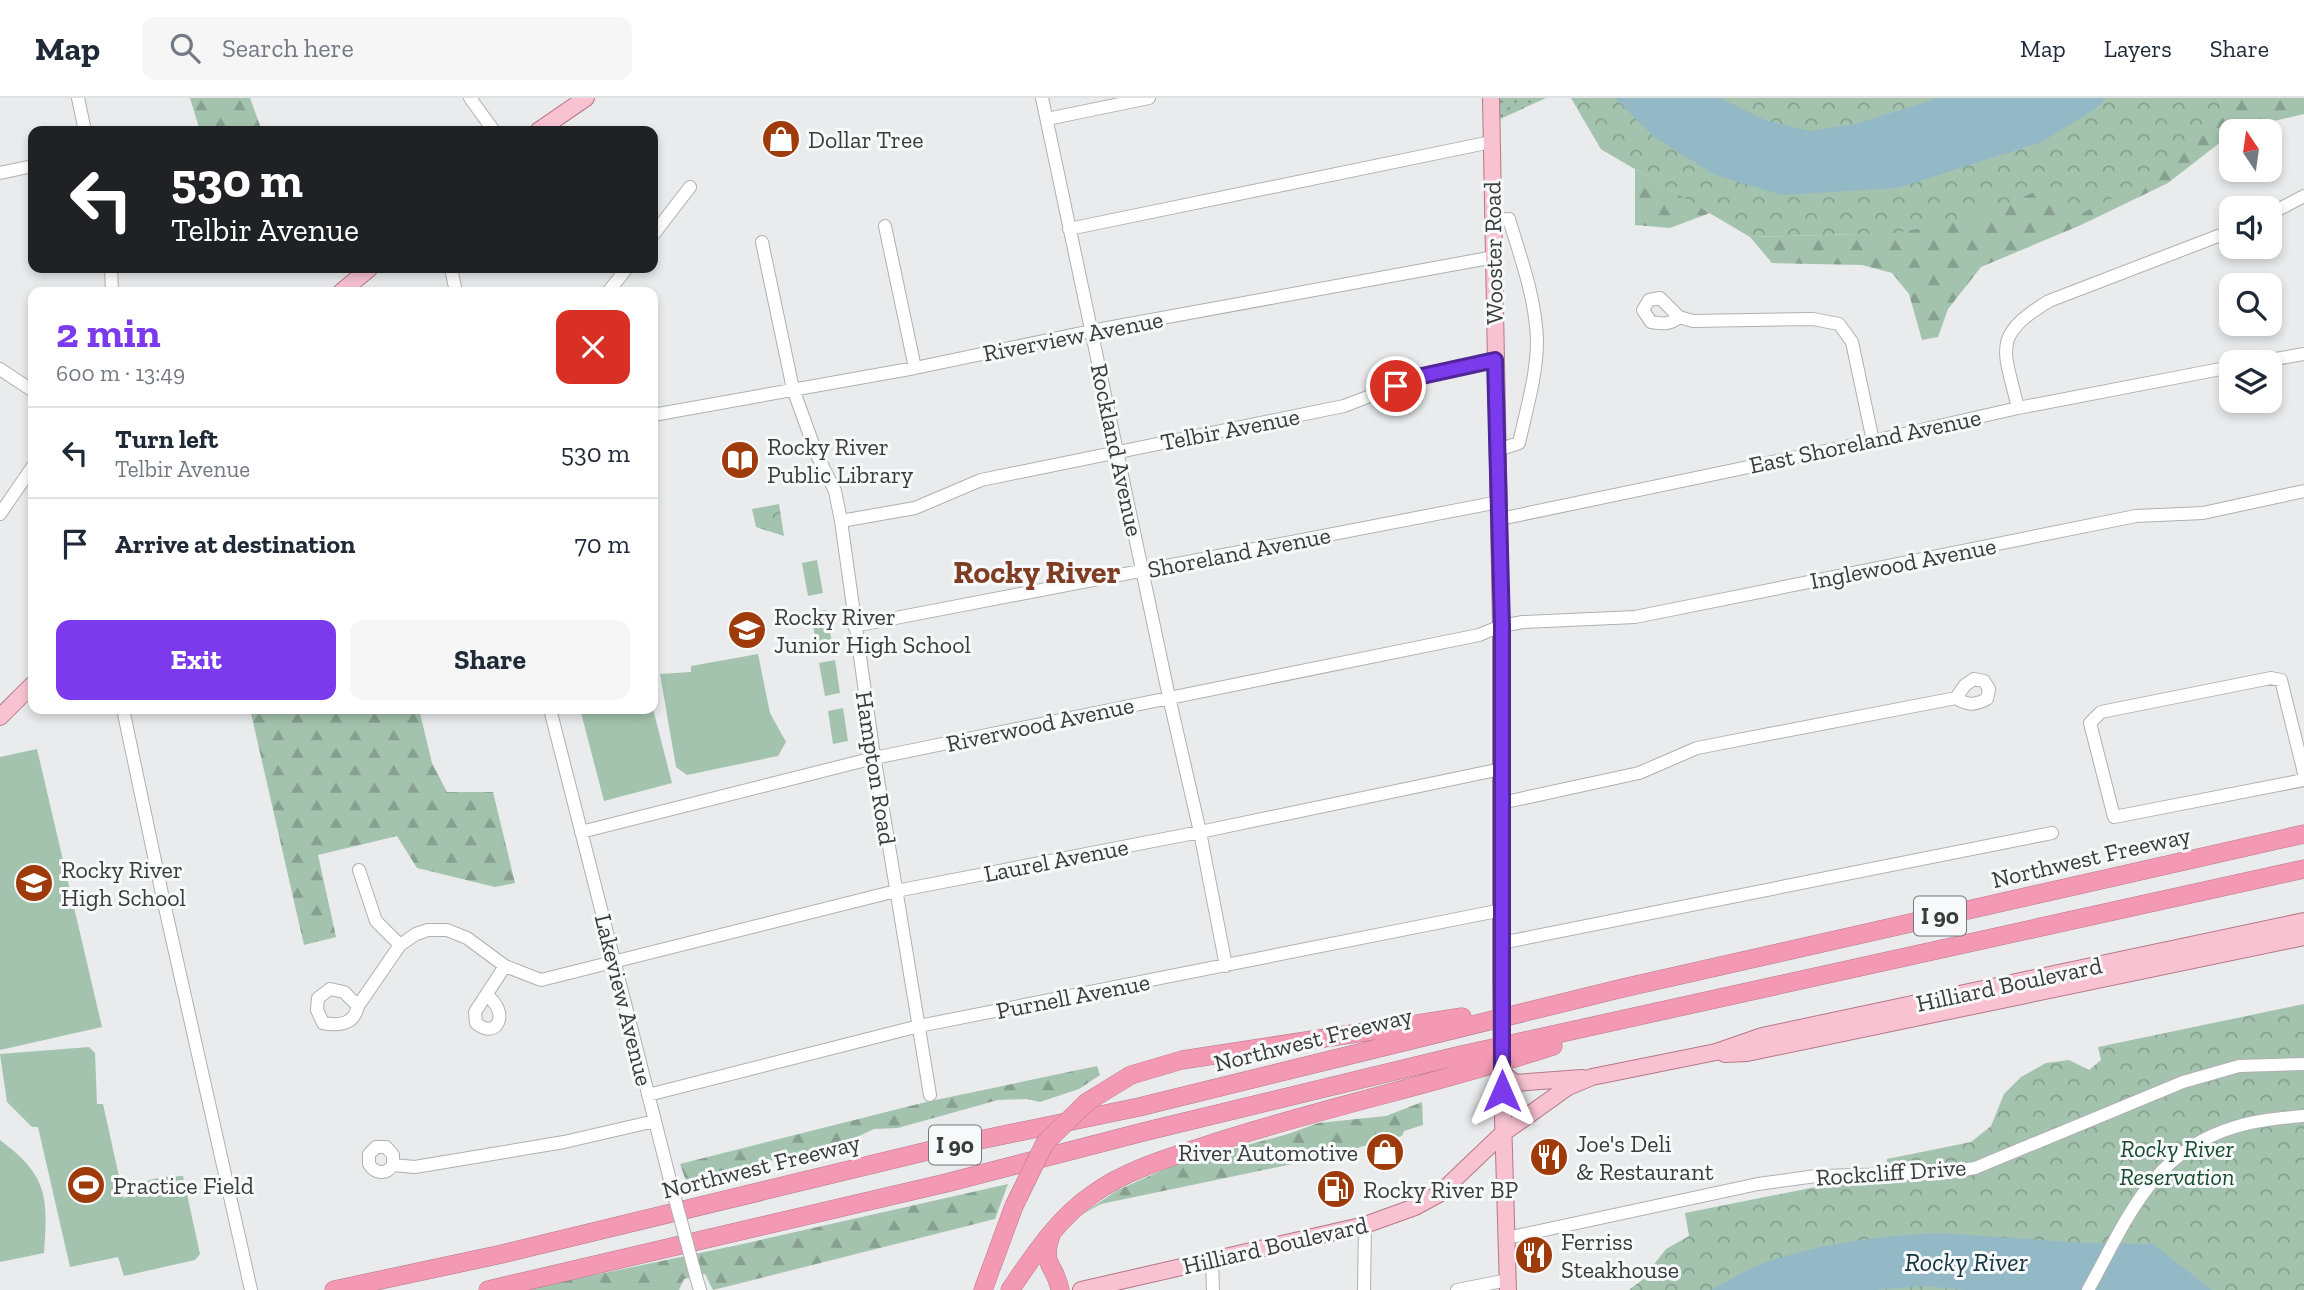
<!DOCTYPE html>
<html lang="en">
<head>
<meta charset="utf-8">
<style>
	:root { --surface:#fff; --page:#f6f6f7; --text:#1f2937; --muted:#747a83; --line:#e0e1e3; --accent:#7c3aed }
	body { margin:0; font-family:"Zilla Slab",serif; background:var(--page); color:var(--text); height:100vh; display:flex; flex-direction:column; font-size:26px; white-space:nowrap }
	* { box-sizing:border-box; margin:0 }
	p { font-size:23px; color:var(--muted) }
	.icon { flex:none; width:38px; height:38px; fill:none; stroke:currentColor; stroke-width:2; stroke-linecap:round; stroke-linejoin:round }
	.map { position:relative; flex:1; overflow:hidden }
	.details { position:absolute; left:28px; top:189px; width:630px; height:427px; display:flex; flex-direction:column; background:var(--surface); border-radius:14px; box-shadow:0 4px 10px #0003 }
	.details>* { flex:none }
	.banner { position:absolute; left:28px; top:28px; width:630px; height:147px; border-radius:14px; box-shadow:0 4px 10px #0003; background:#202124; color:#fff; overflow:hidden }
	.needle { width:46px; rotate:347deg }
	.tools { position:absolute; left:2219px; top:21px; display:grid; gap:14px }
	.tools a { display:grid; place-items:center; width:63px; height:63px; border-radius:14px; background:var(--surface); box-shadow:0 4px 10px #0003; font-size:35px }
	.pin { position:absolute; display:grid; place-items:center; width:60px; height:60px; color:#fff; margin:-30px; border:4px solid #fff; border-radius:50%; box-shadow:0 2px 7px #0007 }
	.me { position:absolute; width:77px; margin:-38px; rotate:0deg; stroke-linejoin:round; filter:drop-shadow(0 0 5px #0008) }
	.turn { display:flex; align-items:center; gap:24px; height:147px; padding:0 28px; font-size:32px }
	.turn .icon { width:91px; height:91px; stroke-width:2.5 }
	.turn b { display:block; font-size:49px; line-height:60px }
	.round { display:grid; place-items:center; flex:none; width:74px; height:74px; border-radius:14px; background:var(--page) }
	.headline { display:flex; align-items:center; justify-content:space-between; height:119px; padding:0 28px }
	h1 { font-size:42px; font-weight:800; line-height:52px; color:var(--accent) }
	.cta { display:flex; gap:14px; margin-top:auto; padding:14px 28px }
	.cta a { flex:1; height:80px; border-radius:14px; background:var(--accent); color:#fff; font-size:28px; font-weight:800; line-height:80px; text-align:center }
	.cta a+a { background:var(--page); color:var(--text) }
	ul { padding:0; list-style:none }
	li { display:flex; align-items:center; gap:21px; height:91px; padding:0 28px; border-top:2px solid var(--line) }
	li div { flex:1 }
	li b { display:block; font-size:26px }
	li em { font-style:normal }
	header { display:flex; align-items:center; gap:42px; box-sizing:border-box; height:98px; padding:0 35px; background:var(--surface); border-bottom:2px solid var(--line) }
	header strong { font-size:33px }
	nav { display:flex; gap:38px; margin-inline-start:auto; font-size:24px }
	.search { width:490px; height:63px; background:var(--page); display:flex; align-items:center; gap:18px; box-sizing:border-box; padding:0 24px; border-radius:14px; color:var(--muted); font-size:26px }
	.map>svg:first-child { display:block }
	.grass { fill:url(#grass-dots) }
	.forest { fill:url(#forest-firs) }
	.park { fill:url(#park-crowns) }
	.garden { fill:#a4c3ae }
	.water { fill:#93b9c7 }
	.lines { fill:none; stroke-linecap:round; stroke-linejoin:round }
	.minor-casing { stroke:#afb0b1; stroke-width:14 }
	.major-casing { stroke:#b4788a; stroke-width:18 }
	.highway-casing { stroke:#b4788a; stroke-width:19 }
	.minor { stroke:#fff; stroke-width:12 }
	.major { stroke:#f8c2d1; stroke-width:16 }
	.highway { stroke:#f499b3; stroke-width:18 }
	.minor-bridge-casing { stroke:#afb0b1; stroke-width:14; stroke-linecap:butt }
	.major-bridge-casing { stroke:#b4788a; stroke-width:18; stroke-linecap:butt }
	.highway-bridge-casing { stroke:#b4788a; stroke-width:19; stroke-linecap:butt }
	.minor-bridge { stroke:#fff; stroke-width:12 }
	.major-bridge { stroke:#f8c2d1; stroke-width:16 }
	.highway-bridge { stroke:#f499b3; stroke-width:18 }
	.route-casing { stroke:#51269a; stroke-width:18 }
	.route { stroke:#7c3aed; stroke-width:12 }
	.labels { text-anchor:middle; dominant-baseline:central; stroke-width:6; stroke-linejoin:round; paint-order:stroke }
	.shield { fill:#f8f9fa; stroke:#747576; stroke-width:2 }
	.shield-label { font-size:23px; font-weight:bold; fill:#3c3c3d }
	.poi-label { font-size:24px; fill:#3c3c3d; stroke:#f8f9fa; text-anchor:start }
	.street-label { font-size:24px; fill:#3c3c3d; stroke:#f8f9fa }
	.park-label { font-size:24px; font-style:italic; fill:#164c2e; stroke:#f8f9fa }
	.water-label { font-size:26px; font-style:italic; fill:#123541; stroke:#f8f9fa }
	.district-label { font-size:32px; font-weight:bold; fill:#7f3d23; stroke:#f8f9fa }
</style>
</head>
<body>
<header>
<strong>Map</strong>
<div class="search"><svg class="icon" aria-label="search" viewBox="0 0 24 24"><circle cx="10" cy="10" r="6"/><path d="M15 15l6 6"/></svg>Search here</div>
<nav><a>Map</a><a>Layers</a><a>Share</a></nav>
</header>
<div class="map">
<svg width="2304" height="1192" viewBox="0 0 2304 1192">
	<defs>
		<pattern id="grass-dots" width="8" height="8" patternUnits="userSpaceOnUse" patternTransform="scale(1.75)"><rect width="8" height="8" fill="#a4c3ae"/><path d="M2 2h.1M6 6h.1" fill="none" stroke="#87a08f" stroke-width="1.8" stroke-linecap="round"/></pattern>
		<pattern id="forest-firs" width="22" height="20" patternUnits="userSpaceOnUse" patternTransform="scale(1.75)"><rect width="22" height="20" fill="#a4c3ae"/><path d="M5 1l3.5 6h-7zM16 11l3.5 6h-7z" fill="#87a08f"/></pattern>
		<pattern id="park-crowns" width="20" height="18" patternUnits="userSpaceOnUse" patternTransform="scale(1.75)"><rect width="20" height="18" fill="#a4c3ae"/><path d="M2 6a3 3 0 1 1 6 0M12 15a3 3 0 1 1 6 0" fill="none" stroke="#87a08f"/></pattern>
	</defs>
	<rect width="100%" height="100%" fill="#eaebed"/>
	<!-- grass -->
	<path class="grass" d="M 1496,0 L 1546,0 L 1496,23 Z"/>
	<!-- forest -->
	<path class="forest" d="M 190,0 L 250,0 L 262,33 L 200,33 Z
		M 2105,0 L 2304,0 L 2304,16 L 2231,33 L 2231,36 L 2168,85 L 2081,127 L 1981,169 L 1948,211 L 1938,239 L 1922,242 L 1909,196 L 1892,175 L 1862,167 L 1772,165 L 1750,139 L 1858,136 Z
		M 1580,15 L 1605,43 L 1635,71 L 1710,115 L 1670,130 L 1635,127 L 1635,71 L 1601,51 Z
		M 250,611 L 419,611 L 432,665 L 447,694 L 493,694 L 515,785 L 495,789 L 417,770 L 397,738 L 318,757 L 336,839 L 304,847 Z
		M 1097,968 L 1100,977 L 1079,991 L 1040,1004 L 1027,1001 L 998,1002 L 898,1030 L 874,1031 L 842,1046 L 765,1064 L 735,1074 L 700,1083 L 686,1083 L 680,1066 L 926,1004 Z
		M 1422,1004 L 1423,1027 L 1404,1033 L 1402,1038 L 1334,1056 L 1308,1060 L 1297,1065 L 1101,1106 L 1079,1118 L 1118,1092 L 1174,1067 L 1288,1036 L 1318,1025 L 1386,1018 Z
		M 1008,1086 L 995,1121 L 713,1192 L 705,1176 L 684,1181 L 679,1192 L 523,1192 L 738,1147 Z"/>
	<!-- park -->
	<path class="park" d="M 1571,0 L 2240,0 L 2133,90 L 2072,120 L 2042,91 L 1967,122 L 1895,135 L 1750,139 L 1601,51 Z
		M 779,406 L 784,438 L 756,429 L 752,411 Z
		M 2304,906 L 2304,1192 L 1629,1192 L 1642,1182 L 1666,1151 L 1689,1138 L 1685,1115 L 1841,1084 L 1886,1082 L 1887,1061 L 1971,1044 L 1991,1028 L 2004,996 L 2021,979 L 2046,965 L 2069,962 L 2089,972 L 2101,962 L 2098,949 Z"/>
	<!-- garden -->
	<path class="garden" d="M 817,462 L 823,495 L 808,498 L 802,465 Z
		M 826,512 L 832,545 L 816,547 L 811,514 Z
		M 758,556 L 770,615 L 786,644 L 778,658 L 687,677 L 676,669 L 660,576 L 691,574 L 691,568 Z
		M 835,562 L 840,595 L 825,598 L 819,565 Z
		M 843,610 L 848,643 L 833,646 L 828,613 Z
		M 580,611 L 653,611 L 672,685 L 604,703 Z
		M 37,651 L 102,929 L 0,952 L 0,659 Z
		M 89,949 L 95,955 L 97,1006 L 103,1006 L 124,1101 C 141,1080 156,1079 183,1078 L 200,1156 L 195,1162 L 124,1178 L 118,1159 L 70,1169 L 38,1029 L 32,1029 L 7,1004 L 0,956 Z
		M 0,1042 C 48,1078 48,1098 44,1155 L 0,1164 Z"/>
	<!-- water -->
	<path class="water" d="M 1615,0 L 1720,0 L 1765,22 L 1809,33 L 1856,26 L 1938,0 L 2105,0 L 2099,8 L 2042,44 L 1898,90 L 1782,97 L 1715,77 L 1654,39 Z
		M 1939,1135 L 2085,1145 L 2153,1146 L 2212,1192 L 1964,1192 L 1926,1188 L 1873,1192 L 1711,1192 C 1728,1183 1746,1172 1764,1165 C 1821,1145 1879,1138 1939,1135 Z"/>
	<g class="lines">
		<defs>
			<path id="minor" d="M 78,0 L 85,33
				M 470,0 L 494,33
				M 1042,0 L 1169,599 L 1200,734 L 1226,868
				M 1047,21 L 1149,0
				M 0,75 L 33,68
				M 2270,116 L 2304,98
				M 1493,122 L 1509,121 C 1521,161 1536,201 1537,243 C 1537,277 1526,313 1519,345 L 1498,352
				M 885,128 L 915,270
				M 1069,131 L 1491,44
				M 653,137 L 690,89
				M 762,144 L 793,291 L 817,357 L 835,393 L 841,423 L 873,651 L 930,997
				M 111,170 L 112,194
				M 451,170 L 456,194
				M 608,194 L 627,170
				M 1679,219 C 1670,227 1662,226 1651,224 L 1643,212 L 1649,202 L 1660,200 L 1679,219 L 1693,223 L 1813,221 L 1839,226 L 1852,244 L 1873,343
				M 2258,264 L 2304,256
				M 0,271 L 33,293
				M 2018,310 C 2004,251 1991,238 2049,203 L 2231,133
				M 653,317 L 915,270 L 1091,233 L 1494,159
				M 0,416 L 33,368
				M 1500,421 L 1873,343 L 2018,310 L 2231,269
				M 841,423 L 915,410 L 981,382 L 1344,308 L 1422,278 L 1495,262
				M 854,528 L 1499,404
				M 123,611 L 162,796 L 251,1192
				M 550,611 L 671,1086
				M 2304,675 L 2281,582 L 2271,580 L 2101,614 L 2090,625 L 2114,719 L 2304,682
				M 1501,705 L 1639,675 L 1697,650 L 1956,600 C 1968,608 1975,607 1987,601 L 1989,591 L 1984,583 L 1974,581 L 1965,587 L 1956,600
				M 581,734 L 874,660 L 1479,537 L 1501,528 L 1523,524 L 1635,519 L 2136,418 L 2203,415 L 2304,393
				M 359,772 L 376,823 L 400,847
				M 1501,845 L 2052,735
				M 486,897 C 511,914 497,943 476,925 L 475,914 L 505,868
				M 358,908 C 354,927 339,928 323,925 L 317,912 L 318,900 L 330,891 L 344,894 L 358,908 L 400,847 L 416,836 L 428,832 L 447,832 L 467,840 L 505,868 L 541,882 L 896,793 L 1200,734 L 1501,671
				M 648,997 L 919,928 L 1502,812
				M 393,1067 L 393,1057 L 386,1049 L 376,1049 L 369,1056 L 369,1066 C 375,1076 386,1077 393,1067 L 415,1069 L 564,1044 L 655,1023
				M 1507,1140 L 1758,1086 L 1816,1078 L 1946,1075 L 1975,1070 L 2183,984 L 2239,968 L 2304,966
				M 1212,1163 L 1213,1192
				M 695,1175 L 700,1192
				M 1364,1192 L 1365,1127
				M 1457,1192 L 1508,1182
				M 2088,1192 C 2127,1122 2151,1054 2235,1029 C 2257,1022 2281,1020 2304,1018"/>
			<path id="major" d="M 1491,0 L 1501,528 L 1501,883
				M 538,33 L 586,0
				M 341,194 L 370,170
				M 0,619 L 33,586
				M 1725,956 L 1747,955 L 2304,839
				M 1502,975 L 1515,985 L 1582,980
				M 1502,985 L 1508,1192
				M 1081,1192 L 1365,1127 L 1415,1109 L 1439,1096 L 1502,1036 L 1568,989 L 1592,979 L 1716,954 L 1762,938 L 2304,823"/>
			<path id="highway" d="M 1131,977 L 1182,962 L 1462,919
				M 1051,1137 C 1040,1168 1056,1167 1060,1192
				M 334,1192 L 502,1156 L 936,1051 L 1139,1009 L 1623,890 L 2304,736
				M 488,1192 L 946,1085 L 1147,1033 L 1457,958 L 2304,771
				M 983,1192 L 1014,1108
				M 1010,1192 C 1034,1157 1057,1121 1093,1096 C 1131,1069 1176,1058 1220,1043 C 1330,1008 1443,984 1553,948"/>
		</defs>
		<!-- minor casing -->
		<use href="#minor" class="minor-casing"/>
		<!-- major casing -->
		<use href="#major" class="major-casing"/>
		<!-- highway casing -->
		<use href="#highway" class="highway-casing"/>
		<!-- minor -->
		<use href="#minor" class="minor"/>
		<!-- major -->
		<use href="#major" class="major"/>
		<!-- highway -->
		<use href="#highway" class="highway"/>
		<defs>
			<path id="minor-bridge" d="M 671,1086 L 695,1175"/>
			<path id="major-bridge" d="M 1501,883 L 1502,985"/>
			<path id="highway-bridge" d="M 1014,1108 L 1045,1045 L 1087,1004 L 1131,977"/>
		</defs>
		<!-- minor-bridge casing -->
		<use href="#minor-bridge" class="minor-bridge-casing"/>
		<!-- major-bridge casing -->
		<use href="#major-bridge" class="major-bridge-casing"/>
		<!-- highway-bridge casing -->
		<use href="#highway-bridge" class="highway-bridge-casing"/>
		<!-- minor-bridge -->
		<use href="#minor-bridge" class="minor-bridge"/>
		<!-- major-bridge -->
		<use href="#major-bridge" class="major-bridge"/>
		<!-- highway-bridge -->
		<use href="#highway-bridge" class="highway-bridge"/>
	</g>
	<g class="lines">
		<defs>
			<path id="route" d="M 1396,288 L 1422,278 L 1495,262 L 1502,528 L 1502,993"/>
		</defs>
		<!-- route casing -->
		<use href="#route" class="route-casing"/>
		<!-- route -->
		<use href="#route" class="route"/>
	</g>
	<!-- icons -->
	<defs>
		<symbol id="shop-disc" viewBox="-11 -11 22 22"><circle r="9.5" fill="#9f3a0a" stroke="#f8f9fa"/><path d="M-5-2.5h2.3a2.7 3.5 0 0 1 5.4 0H5L5.5 6h-11ZM-1.5-2.5h3a1.5 2.3 0 0 0-3 0Z" fill="#fff"/></symbol>
		<symbol id="library-disc" viewBox="-11 -11 22 22"><circle r="9.5" fill="#9f3a0a" stroke="#f8f9fa"/><path d="M-6-4Q-3-5.5-.7-3.5V5Q-3 3-6 4ZM6-4Q3-5.5 .7-3.5V5Q3 3 6 4Z" fill="#fff"/></symbol>
		<symbol id="school-disc" viewBox="-11 -11 22 22"><circle r="9.5" fill="#9f3a0a" stroke="#f8f9fa"/><path d="M0-5L7-2L0 1L-7-2ZM-4 1L0 2.5L4 1V4Q0 6-4 4Z" fill="#fff"/></symbol>
		<symbol id="restaurant-disc" viewBox="-11 -11 22 22"><circle r="9.5" fill="#9f3a0a" stroke="#f8f9fa"/><path d="M-5-6h1v4h1v-4h1v4h1v-4h1v5L-1.5 .5V6h-2V.5L-5-1ZM5-6V6H3V1.5H1.5Q1.5-4 5-6Z" fill="#fff"/></symbol>
		<symbol id="stadium-disc" viewBox="-11 -11 22 22"><circle r="9.5" fill="#9f3a0a" stroke="#f8f9fa"/><path d="M0-5a6.5 5 0 1 0 0 10a6.5 5 0 1 0 0-10ZM-3.5-1.8h7v3.6h-7Z" fill="#fff"/></symbol>
		<symbol id="fuel-disc" viewBox="-11 -11 22 22"><circle r="9.5" fill="#9f3a0a" stroke="#f8f9fa"/><path d="M-5.5-6h7V0h2V4h1.3V-2.5L3-4.5l.8-.8L6-3V5H2.5V1h-1V6h-7ZM-4.2-4.7v3.2H.2V-4.7Z" fill="#fff"/></symbol>
	</defs>
	<g fill-rule="evenodd">
		<use href="#shop-disc" x="759" y="19" width="44" height="44"/>
		<use href="#library-disc" x="718" y="340" width="44" height="44"/>
		<use href="#school-disc" x="725" y="510" width="44" height="44"/>
		<use href="#school-disc" x="12" y="763" width="44" height="44"/>
		<use href="#shop-disc" x="1363" y="1032" width="44" height="44"/>
		<use href="#restaurant-disc" x="1527" y="1037" width="44" height="44"/>
		<use href="#stadium-disc" x="64" y="1065" width="44" height="44"/>
		<use href="#fuel-disc" x="1314" y="1069" width="44" height="44"/>
		<use href="#restaurant-disc" x="1512" y="1135" width="44" height="44"/>
	</g>
	<g class="labels">
		<!-- shield labels -->
		<g class="shield">
			<rect x="1914" y="798.5" width="52" height="39" rx="5"/>
			<rect x="929" y="1027.5" width="52" height="39" rx="5"/>
		</g>
		<g class="shield-label">
			<text x="1940" y="818">I 90</text>
			<text x="955" y="1047">I 90</text>
		</g>
		<!-- poi labels -->
		<g class="poi-label">
			<text x="808" y="41">Dollar Tree</text>
			<text x="767" y="348">Rocky River<tspan x="767" dy="28">Public Library</tspan></text>
			<text x="774" y="518">Rocky River<tspan x="774" dy="28">Junior High School</tspan></text>
			<text x="61" y="771">Rocky River<tspan x="61" dy="28">High School</tspan></text>
			<text x="1576" y="1045">Joe's Deli<tspan x="1576" dy="28">&amp; Restaurant</tspan></text>
			<text x="1358" y="1054" text-anchor="end">River Automotive</text>
			<text x="113" y="1087">Practice Field</text>
			<text x="1363" y="1091">Rocky River BP</text>
			<text x="1561" y="1143">Ferriss<tspan x="1561" dy="28">Steakhouse</tspan></text>
		</g>
		<!-- street labels -->
		<g class="street-label">
			<text transform="translate(1493 155) rotate(-91)">Wooster Road</text>
			<text transform="translate(1073 238) rotate(-11)">Riverview Avenue</text>
			<text transform="translate(1230 331) rotate(-11)">Telbir Avenue</text>
			<text transform="translate(1865 343) rotate(-12)">East Shoreland Avenue</text>
			<text transform="translate(1117 352) rotate(78)">Rockland Avenue</text>
			<text transform="translate(1239 454) rotate(-11)">Shoreland Avenue</text>
			<text transform="translate(1903 465) rotate(-11)">Inglewood Avenue</text>
			<text transform="translate(1040 626) rotate(-12)">Riverwood Avenue</text>
			<text transform="translate(876 670) rotate(81)">Hampton Road</text>
			<text transform="translate(2091 759) rotate(-13)">Northwest Freeway</text>
			<text transform="translate(1056 762) rotate(-11)">Laurel Avenue</text>
			<text transform="translate(2009 886) rotate(-12)">Hilliard Boulevard</text>
			<text transform="translate(1073 898) rotate(-11)">Purnell Avenue</text>
			<text transform="translate(624 902) rotate(76)">Lakeview Avenue</text>
			<text transform="translate(1313 941) rotate(-14)">Northwest Freeway</text>
			<text transform="translate(761 1068) rotate(-14)">Northwest Freeway</text>
			<text transform="translate(1891 1074) rotate(-4)">Rockcliff Drive</text>
			<text transform="translate(1275 1147) rotate(-13)">Hilliard Boulevard</text>
		</g>
		<!-- park labels -->
		<g class="park-label">
			<text x="2177" y="1050">Rocky River<tspan x="2177" dy="28">Reservation</tspan></text>
		</g>
		<!-- water labels -->
		<g class="water-label">
			<text x="1966" y="1164">Rocky River</text>
		</g>
		<!-- district labels -->
		<g class="district-label">
			<text x="1037" y="474">Rocky River</text>
		</g>
	</g>
</svg>
<div class="tools">
<a><svg class="needle" viewBox="-14 -14 28 28"><path d="M0-13l5 13h-10z" fill="#e53935"/><path d="M0 13l5-13h-10z" fill="#747a83"/></svg></a>
<a><svg class="icon" aria-label="sound" viewBox="0 0 24 24"><path d="M4 9h4l5-4v14l-5-4H4zM17 9q2 3 0 6"/></svg></a>
<a><svg class="icon" aria-label="search" viewBox="0 0 24 24"><circle cx="10" cy="10" r="6"/><path d="M15 15l6 6"/></svg></a>
<a><svg class="icon" aria-label="layers" viewBox="0 0 24 24"><path d="M12 4l9 5-9 5-9-5zM3 14l9 5 9-5"/></svg></a>
</div>
<div class="pin" style="left:1396px;top:288px;background:#d93025"><svg class="icon" aria-label="arrive" viewBox="0 0 24 24"><path d="M6 21V4h12l-3 4 3 4H6"/></svg></div>
<svg class="me" style="left:1502px;top:993px" viewBox="-20 -20 40 40"><path d="M0-17L14 15 0 8-14 15z" fill="#7c3aed" stroke="#fff" stroke-width="4"/></svg>
<div class="banner">
<div class="turn"><svg class="icon" aria-label="left" viewBox="0 0 24 24"><path d="M17 20v-9H6M10 6l-5 5 5 5"/></svg><div><b>530 m</b>Telbir Avenue</div></div>
</div>
<section class="details">
<div class="headline"><div><h1>2 min</h1><p>600 m · 13:49</p></div><a class="round" style="background:#d93025;color:#fff"><svg class="icon" aria-label="close" viewBox="0 0 24 24"><path d="M6 6l12 12M18 6L6 18"/></svg></a></div>
<ul>
<li><svg class="icon" aria-label="left" viewBox="0 0 24 24"><path d="M17 20v-9H6M10 6l-5 5 5 5"/></svg><div><b>Turn left</b><p>Telbir Avenue</p></div><em>530 m</em></li>
<li><svg class="icon" aria-label="arrive" viewBox="0 0 24 24"><path d="M6 21V4h12l-3 4 3 4H6"/></svg><div><b>Arrive at destination</b></div><em>70 m</em></li>
</ul>
<div class="cta"><a>Exit</a><a>Share</a></div>
</section>
</div>
</body>
</html>
